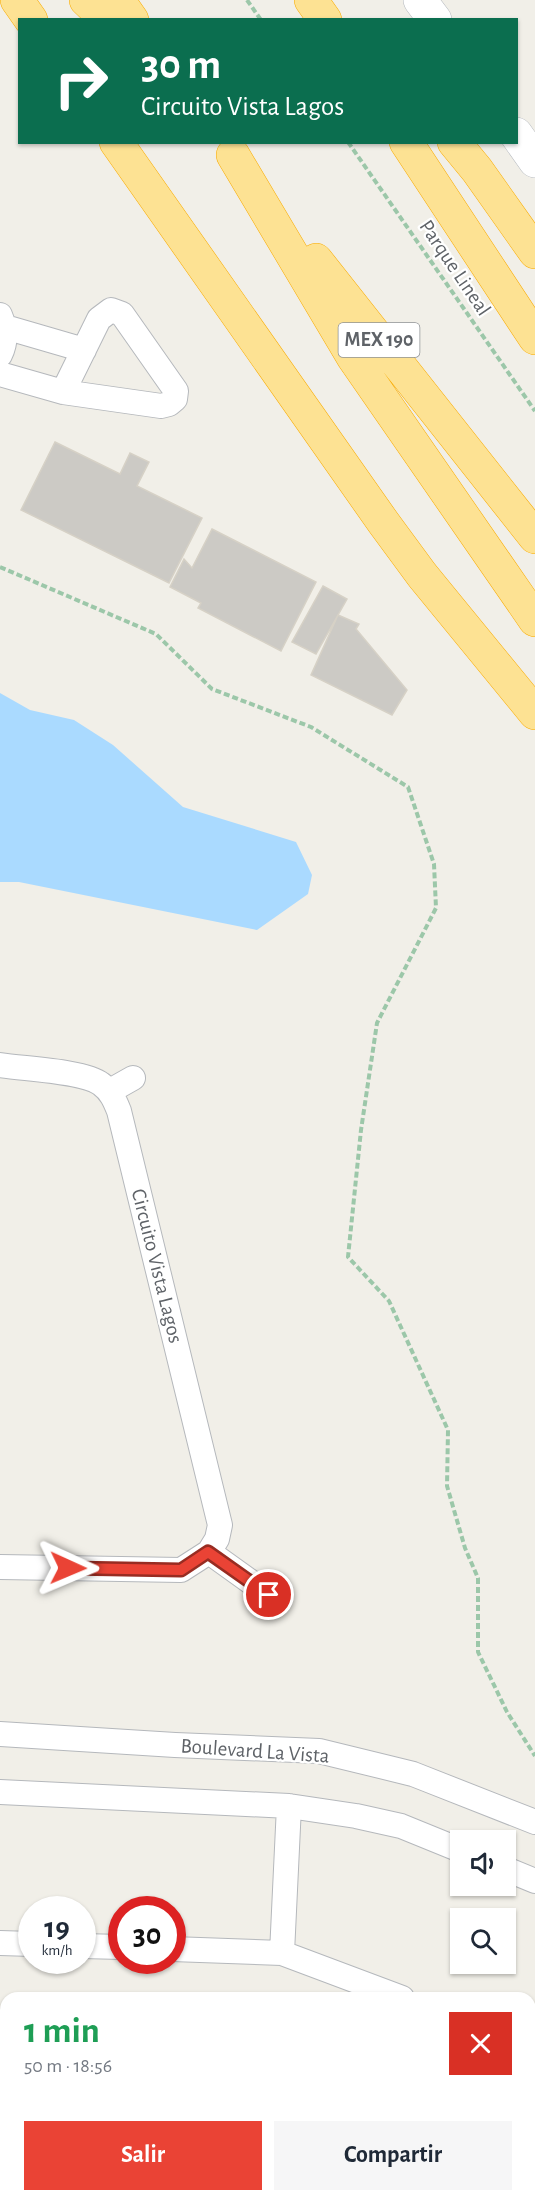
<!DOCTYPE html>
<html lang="es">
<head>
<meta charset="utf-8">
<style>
	:root { --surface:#fff; --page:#f6f6f7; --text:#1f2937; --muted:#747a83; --accent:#ea4335 }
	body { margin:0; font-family:"Alegreya Sans",sans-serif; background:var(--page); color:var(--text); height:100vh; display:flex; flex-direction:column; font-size:22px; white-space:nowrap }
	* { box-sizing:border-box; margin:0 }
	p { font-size:20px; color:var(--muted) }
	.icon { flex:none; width:33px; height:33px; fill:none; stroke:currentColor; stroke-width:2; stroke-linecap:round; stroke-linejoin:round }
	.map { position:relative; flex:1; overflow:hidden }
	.panel { position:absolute; left:0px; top:1992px; width:536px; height:210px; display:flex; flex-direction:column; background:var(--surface); border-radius:18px 18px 0 0; box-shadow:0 2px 4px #0004 }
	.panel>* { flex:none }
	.guide { position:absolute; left:18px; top:18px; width:500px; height:126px; border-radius:0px; box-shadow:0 2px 4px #0004; background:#0b6e4f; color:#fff; overflow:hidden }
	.controls { position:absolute; left:450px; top:1830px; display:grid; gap:12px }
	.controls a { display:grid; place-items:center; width:66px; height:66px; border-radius:0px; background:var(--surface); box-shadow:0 2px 4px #0004; font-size:30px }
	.speed { position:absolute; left:18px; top:1896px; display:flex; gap:12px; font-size:30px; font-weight:700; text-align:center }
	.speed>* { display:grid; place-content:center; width:78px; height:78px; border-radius:50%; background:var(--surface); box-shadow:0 2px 4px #0004; line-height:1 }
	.speed small { font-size:15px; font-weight:400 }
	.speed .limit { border:9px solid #d22; background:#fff; color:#111 }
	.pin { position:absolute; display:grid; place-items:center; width:51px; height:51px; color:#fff; margin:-26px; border:3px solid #fff; border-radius:50%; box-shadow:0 2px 6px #0007 }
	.me { position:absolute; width:66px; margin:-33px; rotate:91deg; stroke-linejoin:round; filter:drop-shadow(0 0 4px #0008) }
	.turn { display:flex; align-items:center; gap:21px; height:126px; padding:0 24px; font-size:27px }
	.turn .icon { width:78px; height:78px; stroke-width:2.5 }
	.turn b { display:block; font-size:42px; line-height:51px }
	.round { display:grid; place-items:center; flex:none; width:63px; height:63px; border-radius:0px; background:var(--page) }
	.summary { display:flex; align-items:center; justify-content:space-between; height:102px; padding:0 24px }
	h1 { font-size:36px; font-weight:700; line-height:45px; color:#1e9e55 }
	.primary-button { display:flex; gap:12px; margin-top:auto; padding:12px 24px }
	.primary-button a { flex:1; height:69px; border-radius:0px; background:var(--accent); color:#fff; font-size:24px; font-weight:700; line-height:69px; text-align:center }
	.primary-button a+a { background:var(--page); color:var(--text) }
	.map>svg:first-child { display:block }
	.water { fill:#aadaff }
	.building { fill:#cccac5; stroke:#d6d1c6; stroke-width:1.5 }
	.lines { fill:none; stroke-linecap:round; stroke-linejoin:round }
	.street-casing { stroke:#b5b8bc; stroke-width:26 }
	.secondary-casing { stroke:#b6babf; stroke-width:34 }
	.highway-casing { stroke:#f9ab00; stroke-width:34 }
	.path { stroke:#9cc7a9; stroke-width:4; stroke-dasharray:6 3; stroke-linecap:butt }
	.street { stroke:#fff; stroke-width:24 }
	.secondary { stroke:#fff; stroke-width:33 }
	.highway { stroke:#fde293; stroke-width:33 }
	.route-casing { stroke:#982c22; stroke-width:15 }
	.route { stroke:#ea4335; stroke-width:10 }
	.labels { text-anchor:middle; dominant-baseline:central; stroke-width:4.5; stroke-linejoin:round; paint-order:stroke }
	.shield { fill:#fff; stroke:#8f9295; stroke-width:1.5 }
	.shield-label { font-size:20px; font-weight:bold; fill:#5f6368 }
	.street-label { font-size:21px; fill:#5f6368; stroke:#fff }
</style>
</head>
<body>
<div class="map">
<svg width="535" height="2202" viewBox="0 0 535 2202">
	<rect width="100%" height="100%" fill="#f1efe8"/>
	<!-- water -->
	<path class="water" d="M 0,693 L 30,710 L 74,720 L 113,745 L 183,807 L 296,842 L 312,875 L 308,894 L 257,930 L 19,882 L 0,882 Z"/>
	<!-- building -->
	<path class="building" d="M 55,442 L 120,474 L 130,453 L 149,462 L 137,486 L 202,518 L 169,583 L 21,510 Z
		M 212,529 L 316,582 L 281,651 L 198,608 L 201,603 L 170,587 L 184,559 L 192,568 Z
		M 323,586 L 347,599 L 316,654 L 292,642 Z
		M 338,615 L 359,624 L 356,629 L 407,690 L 392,715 L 311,675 Z"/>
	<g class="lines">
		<defs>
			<path id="street" d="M 0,315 C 6,329 7,341 0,355
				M 5,327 L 84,350
				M 0,374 L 63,392 L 161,406 L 169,404 L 175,399 L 176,391 L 122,314 L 111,310 L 99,319 L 63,392
				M 0,1065 C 24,1069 84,1071 101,1084 C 111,1091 115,1101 119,1111 L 220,1525 L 217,1539 L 209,1552
				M 110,1091 L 133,1078
				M 0,1567 L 181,1570 L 209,1552 L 269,1595
				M 0,1734 L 175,1745 L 319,1751 L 413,1774 L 535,1822
				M 0,1792 L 289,1806 L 356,1816 L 401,1826 L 460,1850
				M 506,1869 L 535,1881
				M 0,1943 L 32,1944
				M 82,1946 L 122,1947
				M 172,1949 L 282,1953 L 402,1998
				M 282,1953 L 289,1806
				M 530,2048 L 535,2050"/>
			<path id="secondary" d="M 420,0 L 435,20
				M 516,134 L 535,161"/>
			<path id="highway" d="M 17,0 L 31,20
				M 86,0 L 107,20
				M 118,0 L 132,20
				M 311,0 L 325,20
				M 116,142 L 383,522 L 422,575 L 535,713
				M 406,142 L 535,338
				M 454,142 L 477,170 L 535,252
				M 233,155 L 353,357 L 535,620
				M 316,260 L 535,537"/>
		</defs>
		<!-- street casing -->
		<use href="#street" class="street-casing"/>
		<!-- secondary casing -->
		<use href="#secondary" class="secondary-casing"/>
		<!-- highway casing -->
		<use href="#highway" class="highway-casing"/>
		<!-- path -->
		<path class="path" d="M 247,0 L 261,20
			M 348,142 L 535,411
			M 0,567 L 156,634 L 212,689 L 311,727 L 408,787 L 434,864 L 436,908 L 377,1023 L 361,1130 L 348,1257 L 389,1301 L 448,1430 L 447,1486 L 465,1548 L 478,1578 L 478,1652 L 507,1712 L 535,1756
			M 252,2196 L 263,2202
			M 31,2202 L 35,2198 L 55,2196"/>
		<!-- street -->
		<use href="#street" class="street"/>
		<!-- secondary -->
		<use href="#secondary" class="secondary"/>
		<!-- highway -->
		<use href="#highway" class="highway"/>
	</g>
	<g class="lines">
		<defs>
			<path id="route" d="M 68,1568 L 181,1570 L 208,1552 L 269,1595"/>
		</defs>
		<!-- route casing -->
		<use href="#route" class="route-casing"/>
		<!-- route -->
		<use href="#route" class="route"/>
	</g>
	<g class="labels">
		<!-- shield labels -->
		<rect class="shield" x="338.5" y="323" width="81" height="34" rx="4.5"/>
		<g class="shield-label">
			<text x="379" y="340">MEX 190</text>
		</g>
		<!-- street labels -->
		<g class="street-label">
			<text transform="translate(455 268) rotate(56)">Parque Lineal</text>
			<text transform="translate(157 1266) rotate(76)">Circuito Vista Lagos</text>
			<text transform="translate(255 1751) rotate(4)">Boulevard La Vista</text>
		</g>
	</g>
</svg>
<div class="controls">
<a><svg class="icon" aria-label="sound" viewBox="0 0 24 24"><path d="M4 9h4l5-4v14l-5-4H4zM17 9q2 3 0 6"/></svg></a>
<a><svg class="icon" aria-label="search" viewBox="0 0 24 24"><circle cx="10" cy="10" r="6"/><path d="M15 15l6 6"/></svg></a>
</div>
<div class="speed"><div>19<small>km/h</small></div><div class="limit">30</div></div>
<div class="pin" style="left:269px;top:1595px;background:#d93025"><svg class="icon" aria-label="arrive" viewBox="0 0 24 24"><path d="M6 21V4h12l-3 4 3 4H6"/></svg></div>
<svg class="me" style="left:68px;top:1568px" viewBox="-20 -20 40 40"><path d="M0-17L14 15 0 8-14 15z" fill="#ea4335" stroke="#fff" stroke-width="4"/></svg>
<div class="guide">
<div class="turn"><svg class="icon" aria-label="right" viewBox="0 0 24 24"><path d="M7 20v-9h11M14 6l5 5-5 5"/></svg><div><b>30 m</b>Circuito Vista Lagos</div></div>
</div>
<section class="panel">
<div class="summary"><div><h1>1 min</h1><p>50 m · 18:56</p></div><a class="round" style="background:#d93025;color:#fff"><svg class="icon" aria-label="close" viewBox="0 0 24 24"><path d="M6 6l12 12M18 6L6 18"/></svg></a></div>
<div class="primary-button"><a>Salir</a><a>Compartir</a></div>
</section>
</div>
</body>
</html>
